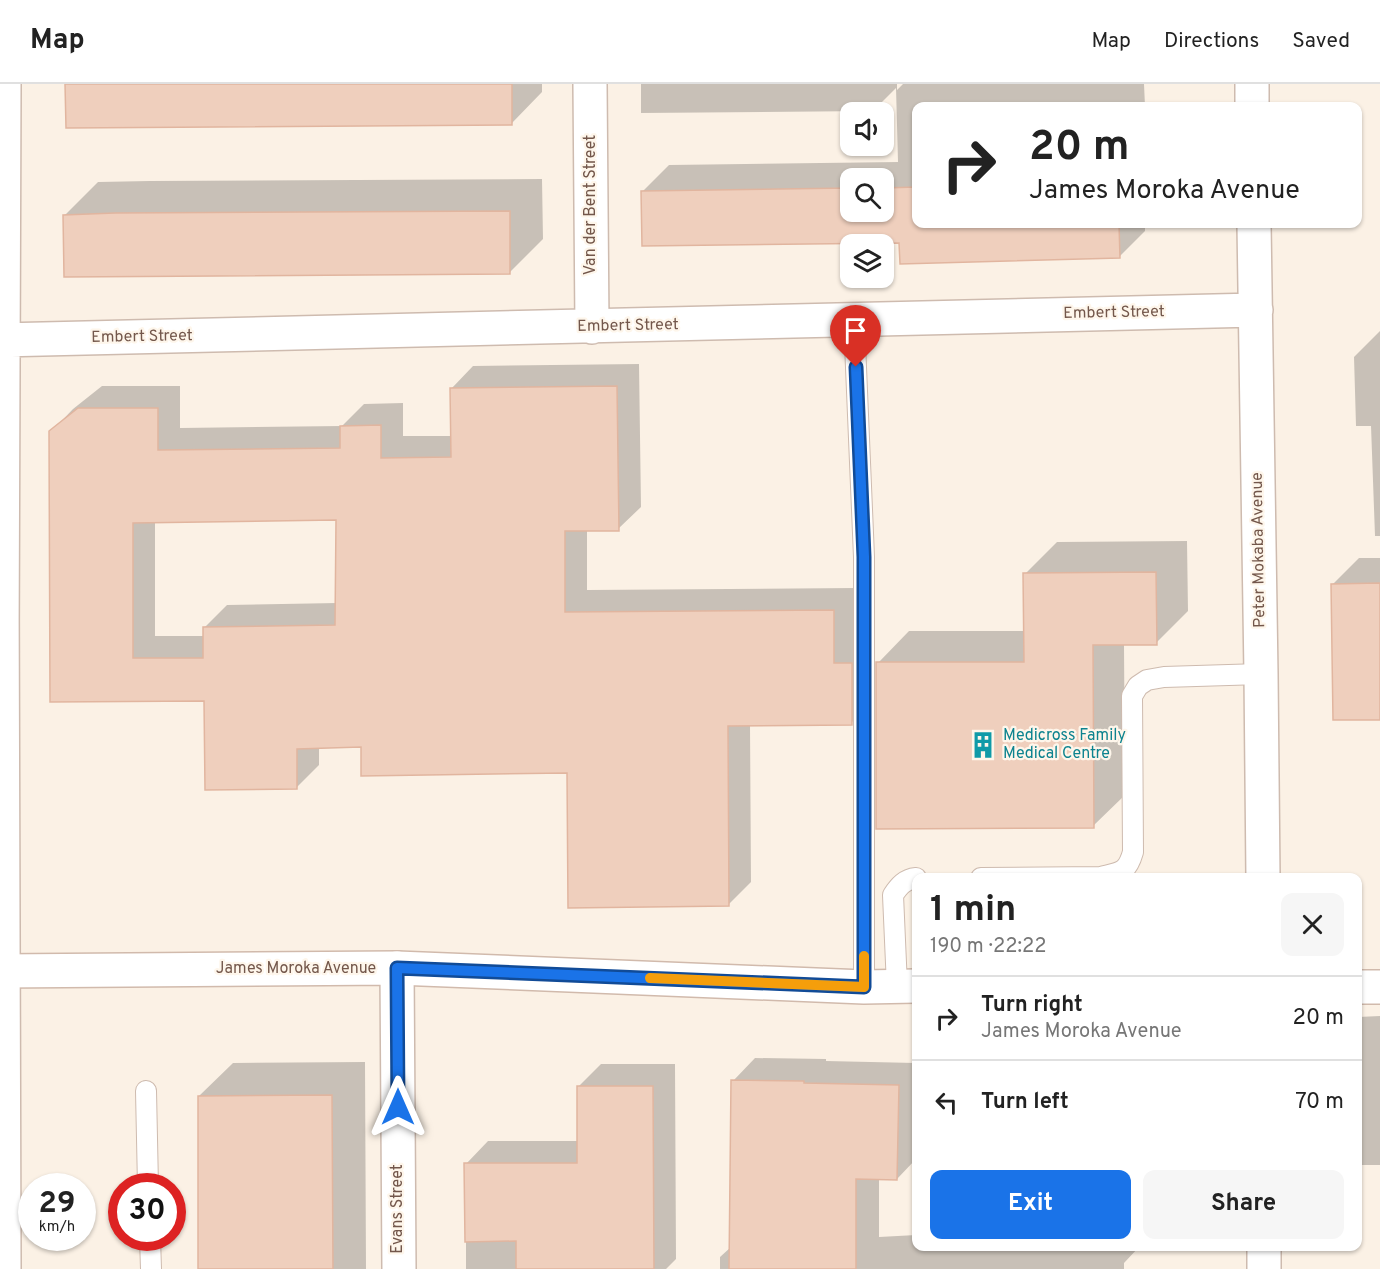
<!DOCTYPE html>
<html lang="en">
<head>
<meta charset="utf-8">
<style>
	:root { --surface:#fff; --page:#f6f6f6; --text:#222; --muted:#767676; --line:#e0e0e0; --accent:#1a73e8 }
	body { margin:0; font-family:Overpass,sans-serif; background:var(--page); color:var(--text); height:100vh; display:flex; flex-direction:column; font-size:22px; white-space:nowrap }
	* { box-sizing:border-box; margin:0 }
	p { font-size:20px; color:var(--muted) }
	.icon { flex:none; width:33px; height:33px; fill:none; stroke:currentColor; stroke-width:2; stroke-linecap:round; stroke-linejoin:round }
	.map { position:relative; flex:1; overflow:hidden }
	.details { position:absolute; left:912px; top:789px; width:450px; height:378px; display:flex; flex-direction:column; background:var(--surface); border-radius:12px; box-shadow:0 2px 4px #0004 }
	.details>* { flex:none }
	.hud { position:absolute; left:912px; top:18px; width:450px; height:126px; border-radius:12px; box-shadow:0 2px 4px #0004; background:#fff; color:var(--text); overflow:hidden }
	.fabs { position:absolute; left:840px; top:18px; display:grid; gap:12px }
	.fabs a { display:grid; place-items:center; width:54px; height:54px; border-radius:12px; background:var(--surface); box-shadow:0 2px 4px #0004; font-size:30px }
	.speed { position:absolute; left:18px; top:1089px; display:flex; gap:12px; font-size:30px; font-weight:700; text-align:center }
	.speed>* { display:grid; place-content:center; width:78px; height:78px; border-radius:50%; background:var(--surface); box-shadow:0 2px 4px #0004; line-height:1 }
	.speed small { font-size:15px; font-weight:400 }
	.speed .limit { border:9px solid #d22; background:#fff; color:#111 }
	.pin { position:absolute; display:grid; place-items:center; width:51px; height:51px; color:#fff; margin:-62px -26px; border-radius:50% 50% 50% 0; rotate:-45deg; box-shadow:0 0 6px #0007 }
	.pin .icon { rotate:45deg }
	.me { position:absolute; width:66px; margin:-33px; rotate:0deg; stroke-linejoin:round; filter:drop-shadow(0 0 4px #0008) }
	.turn { display:flex; align-items:center; gap:21px; height:126px; padding:0 18px; font-size:27px }
	.turn .icon { width:78px; height:78px; stroke-width:2.5 }
	.turn b { display:block; font-size:42px; line-height:51px }
	.round { display:grid; place-items:center; flex:none; width:63px; height:63px; border-radius:12px; background:var(--page) }
	.overview { display:flex; align-items:center; justify-content:space-between; height:102px; padding:0 18px }
	h1 { font-size:36px; font-weight:700; line-height:45px }
	.action { display:flex; gap:12px; margin-top:auto; padding:12px 18px }
	.action a { flex:1; height:69px; border-radius:12px; background:var(--accent); color:#fff; font-size:24px; font-weight:700; line-height:69px; text-align:center }
	.action a+a { background:var(--page); color:var(--text) }
	ul { padding:0; list-style:none }
	li { display:flex; align-items:center; gap:18px; height:84px; padding:0 18px; border-top:2px solid var(--line) }
	li div { flex:1 }
	li b { display:block; font-size:22px }
	li em { font-style:normal }
	header { display:flex; align-items:center; gap:36px; box-sizing:border-box; height:84px; padding:0 30px; background:var(--surface); border-bottom:2px solid var(--line) }
	header strong { font-size:28px }
	nav { display:flex; gap:33px; margin-inline-start:auto; font-size:21px }
	.map>svg:first-child { display:block }
	.shadow { fill:#0003; fill-rule:evenodd }
	.building { fill:#efcfbd; stroke:#e1b59f; stroke-width:1.5; fill-rule:evenodd }
	.lines { fill:none; stroke-linecap:round; stroke-linejoin:round }
	.lane-casing { stroke:#cebbaf; stroke-width:22 }
	.street-casing { stroke:#cebbaf; stroke-width:36 }
	.secondary-casing { stroke:#d1baac; stroke-width:36 }
	.lane { stroke:#fff; stroke-width:20 }
	.street { stroke:#fff; stroke-width:33 }
	.secondary { stroke:#fff; stroke-width:33 }
	.route-casing { stroke:#114b97; stroke-width:15 }
	.route { stroke:#1a73e8; stroke-width:10 }
	.slow { stroke:#f59e0b; stroke-width:10 }
	.labels { text-anchor:middle; dominant-baseline:central; stroke-width:4.5; stroke-linejoin:round; paint-order:stroke }
	.street-label { font-size:16px; fill:#73574b; stroke:#fef6eb }
	.culture-label { font-size:16px; fill:#0d838f; stroke:#fef6eb; text-anchor:start }
</style>
</head>
<body>
<header>
<strong>Map</strong>
<nav><a>Map</a><a>Directions</a><a>Saved</a></nav>
</header>
<div class="map">
<svg width="1380" height="1185" viewBox="0 0 1380 1185">
	<rect width="100%" height="100%" fill="#fbf1e5"/>
	<!-- shadow -->
	<path class="shadow" d="M 67,0 L 542,0 L 542,8 L 512,39 Z
		M 641,0 L 897,0 L 897,6 L 903,0 L 1144,0 L 1145,22 L 916,22 L 916,140 L 1145,140 L 1145,147 L 1119,173 L 901,158 L 643,107 L 669,81 L 898,78 L 896,4 L 873,27 L 641,29 ZM 850,94 L 884,94 L 884,128 L 850,128 Z
		M 542,95 L 543,155 L 510,188 L 65,131 L 98,98 L 149,97 Z
		M 1380,247 L 1380,452 L 1375,452 L 1371,342 L 1356,342 L 1354,273 Z
		M 639,280 L 641,423 L 618,445 L 587,446 L 587,506 L 856,504 L 856,557 L 874,557 L 874,617 L 851,639 L 750,640 L 751,798 L 728,821 L 568,687 L 362,662 L 319,663 L 319,681 L 297,703 L 206,616 L 51,616 L 51,348 L 73,325 L 102,302 L 180,302 L 180,344 L 342,342 L 364,320 L 403,319 L 403,352 L 452,352 L 451,305 L 473,282 ZM 337,434 L 337,519 L 227,521 L 204,544 L 204,552 L 155,552 L 155,437 Z
		M 1187,457 L 1188,527 L 1156,559 L 1124,560 L 1125,711 L 1093,742 L 878,579 L 909,547 L 1025,547 L 1025,490 L 1057,458 Z
		M 1359,474 L 1380,474 L 1380,634 L 1332,501 Z
		M 1380,932 L 1380,1081 L 1358,1081 L 1358,933 Z
		M 755,974 L 826,975 L 826,977 L 916,979 L 916,1075 L 897,1095 L 879,1094 L 879,1153 L 916,1151 L 916,1162 L 1140,1162 L 1124,1179 L 1124,1185 L 720,1185 L 720,1173 L 731,1163 L 733,997 Z
		M 365,978 L 366,1185 L 200,1185 L 199,1012 L 233,979 Z
		M 601,980 L 675,980 L 676,1175 L 666,1185 L 466,1185 L 466,1080 L 488,1057 L 579,1057 L 578,1003 Z"/>
	<!-- building -->
	<path class="building" d="M 65,0 L 512,0 L 512,41 L 66,44 Z
		M 916,103 L 916,140 L 1119,140 L 1120,174 L 900,180 L 899,159 L 642,162 L 641,107 L 850,104 L 850,128 L 884,128 L 884,104 Z
		M 510,127 L 510,190 L 64,193 L 63,131 L 115,129 Z
		M 617,302 L 619,447 L 565,447 L 565,528 L 834,526 L 834,579 L 852,579 L 852,641 L 728,642 L 729,822 L 568,824 L 567,689 L 361,692 L 361,663 L 297,665 L 297,705 L 205,706 L 204,617 L 50,618 L 49,347 L 78,324 L 158,324 L 158,366 L 340,364 L 340,342 L 381,341 L 381,374 L 451,373 L 450,304 ZM 336,436 L 335,541 L 203,543 L 203,574 L 133,574 L 133,439 Z
		M 1156,488 L 1157,561 L 1093,561 L 1094,744 L 876,745 L 876,578 L 1024,578 L 1023,489 Z
		M 1380,499 L 1380,636 L 1333,636 L 1331,500 Z
		M 731,996 L 804,997 L 804,999 L 899,1001 L 897,1096 L 856,1095 L 856,1185 L 729,1185 Z
		M 577,1002 L 653,1002 L 654,1185 L 516,1185 L 516,1157 L 465,1158 L 464,1079 L 577,1079 Z
		M 332,1011 L 333,1185 L 198,1185 L 198,1012 Z"/>
	<g class="lines">
		<defs>
			<path id="lane" d="M 854,236 L 864,473 L 864,903
				M 981,794 L 1101,793 C 1121,788 1127,789 1133,768 L 1132,612 L 1138,602 L 1147,596 L 1164,593 L 1261,590
				M 897,902 L 893,811 C 899,802 905,795 916,794
				M 146,1007 L 148,1102
				M 150,1154 L 151,1185"/>
			<path id="street" d="M 4,0 C 1,395 2,790 4,1185
				M 590,0 L 592,243
				M 1252,0 L 1252,22
				M 1254,140 L 1261,590 L 1263,794
				M 0,256 L 1256,226
				M 397,884 L 399,1185
				M 1264,1162 L 1264,1185"/>
			<path id="secondary" d="M 0,887 L 397,884 L 864,903 L 916,902
				M 1358,903 L 1380,903"/>
		</defs>
		<!-- lane casing -->
		<use href="#lane" class="lane-casing"/>
		<!-- street casing -->
		<use href="#street" class="street-casing"/>
		<!-- secondary casing -->
		<use href="#secondary" class="secondary-casing"/>
		<!-- lane -->
		<use href="#lane" class="lane"/>
		<!-- street -->
		<use href="#street" class="street"/>
		<!-- secondary -->
		<use href="#secondary" class="secondary"/>
	</g>
	<g class="lines">
		<defs>
			<path id="route" d="M 398,1023 L 397,884 L 864,903 L 864,473 L 856,283"/>
		</defs>
		<!-- route casing -->
		<use href="#route" class="route-casing"/>
		<!-- route -->
		<use href="#route" class="route"/>
		<!-- slow -->
		<path class="slow" d="M 650,894 L 864,903 L 864,872"/>
	</g>
	<!-- icons -->
	<defs>
		<symbol id="building-bare" viewBox="-9 -9 18 18"><path d="M-4-6H4V6H1V3H-1V6H-4ZM-2.5-4.3h1.7v1.8h-1.7ZM.8-4.3h1.7v1.8H.8ZM-2.5-1h1.7V.8h-1.7ZM.8-1h1.7V.8H.8Z" fill="#0f9aa8" stroke="#fef6eb" stroke-width="2.5" paint-order="stroke"/></symbol>
	</defs>
	<g fill-rule="evenodd">
		<use href="#building-bare" x="964" y="642" width="38" height="38"/>
	</g>
	<g class="labels">
		<!-- street labels -->
		<g class="street-label">
			<text transform="translate(591 121) rotate(-90)">Van der Bent Street</text>
			<text transform="translate(1114 229) rotate(-1)">Embert Street</text>
			<text transform="translate(628 242) rotate(-1)">Embert Street</text>
			<text transform="translate(142 253) rotate(-1)">Embert Street</text>
			<text transform="translate(1259 466) rotate(-91)">Peter Mokaba Avenue</text>
			<text x="296" y="885">James Moroka Avenue</text>
			<text transform="translate(398 1125) rotate(-90)">Evans Street</text>
		</g>
		<!-- culture labels -->
		<g class="culture-label">
			<text x="1003" y="652">Medicross Family<tspan x="1003" dy="18">Medical Centre</tspan></text>
		</g>
	</g>
</svg>
<div class="fabs">
<a><svg class="icon" aria-label="sound" viewBox="0 0 24 24"><path d="M4 9h4l5-4v14l-5-4H4zM17 9q2 3 0 6"/></svg></a>
<a><svg class="icon" aria-label="search" viewBox="0 0 24 24"><circle cx="10" cy="10" r="6"/><path d="M15 15l6 6"/></svg></a>
<a><svg class="icon" aria-label="layers" viewBox="0 0 24 24"><path d="M12 4l9 5-9 5-9-5zM3 14l9 5 9-5"/></svg></a>
</div>
<div class="speed"><div>29<small>km/h</small></div><div class="limit">30</div></div>
<div class="pin" style="left:856px;top:283px;background:#d93025"><svg class="icon" aria-label="arrive" viewBox="0 0 24 24"><path d="M6 21V4h12l-3 4 3 4H6"/></svg></div>
<svg class="me" style="left:398px;top:1023px" viewBox="-20 -20 40 40"><path d="M0-17L14 15 0 8-14 15z" fill="#1a73e8" stroke="#fff" stroke-width="4"/></svg>
<div class="hud">
<div class="turn"><svg class="icon" aria-label="right" viewBox="0 0 24 24"><path d="M7 20v-9h11M14 6l5 5-5 5"/></svg><div><b>20 m</b>James Moroka Avenue</div></div>
</div>
<section class="details">
<div class="overview"><div><h1>1 min</h1><p>190 m · 22:22</p></div><a class="round"><svg class="icon" aria-label="close" viewBox="0 0 24 24"><path d="M6 6l12 12M18 6L6 18"/></svg></a></div>
<ul>
<li><svg class="icon" aria-label="right" viewBox="0 0 24 24"><path d="M7 20v-9h11M14 6l5 5-5 5"/></svg><div><b>Turn right</b><p>James Moroka Avenue</p></div><em>20 m</em></li>
<li><svg class="icon" aria-label="left" viewBox="0 0 24 24"><path d="M17 20v-9H6M10 6l-5 5 5 5"/></svg><div><b>Turn left</b></div><em>70 m</em></li>
</ul>
<div class="action"><a>Exit</a><a>Share</a></div>
</section>
</div>
</body>
</html>
